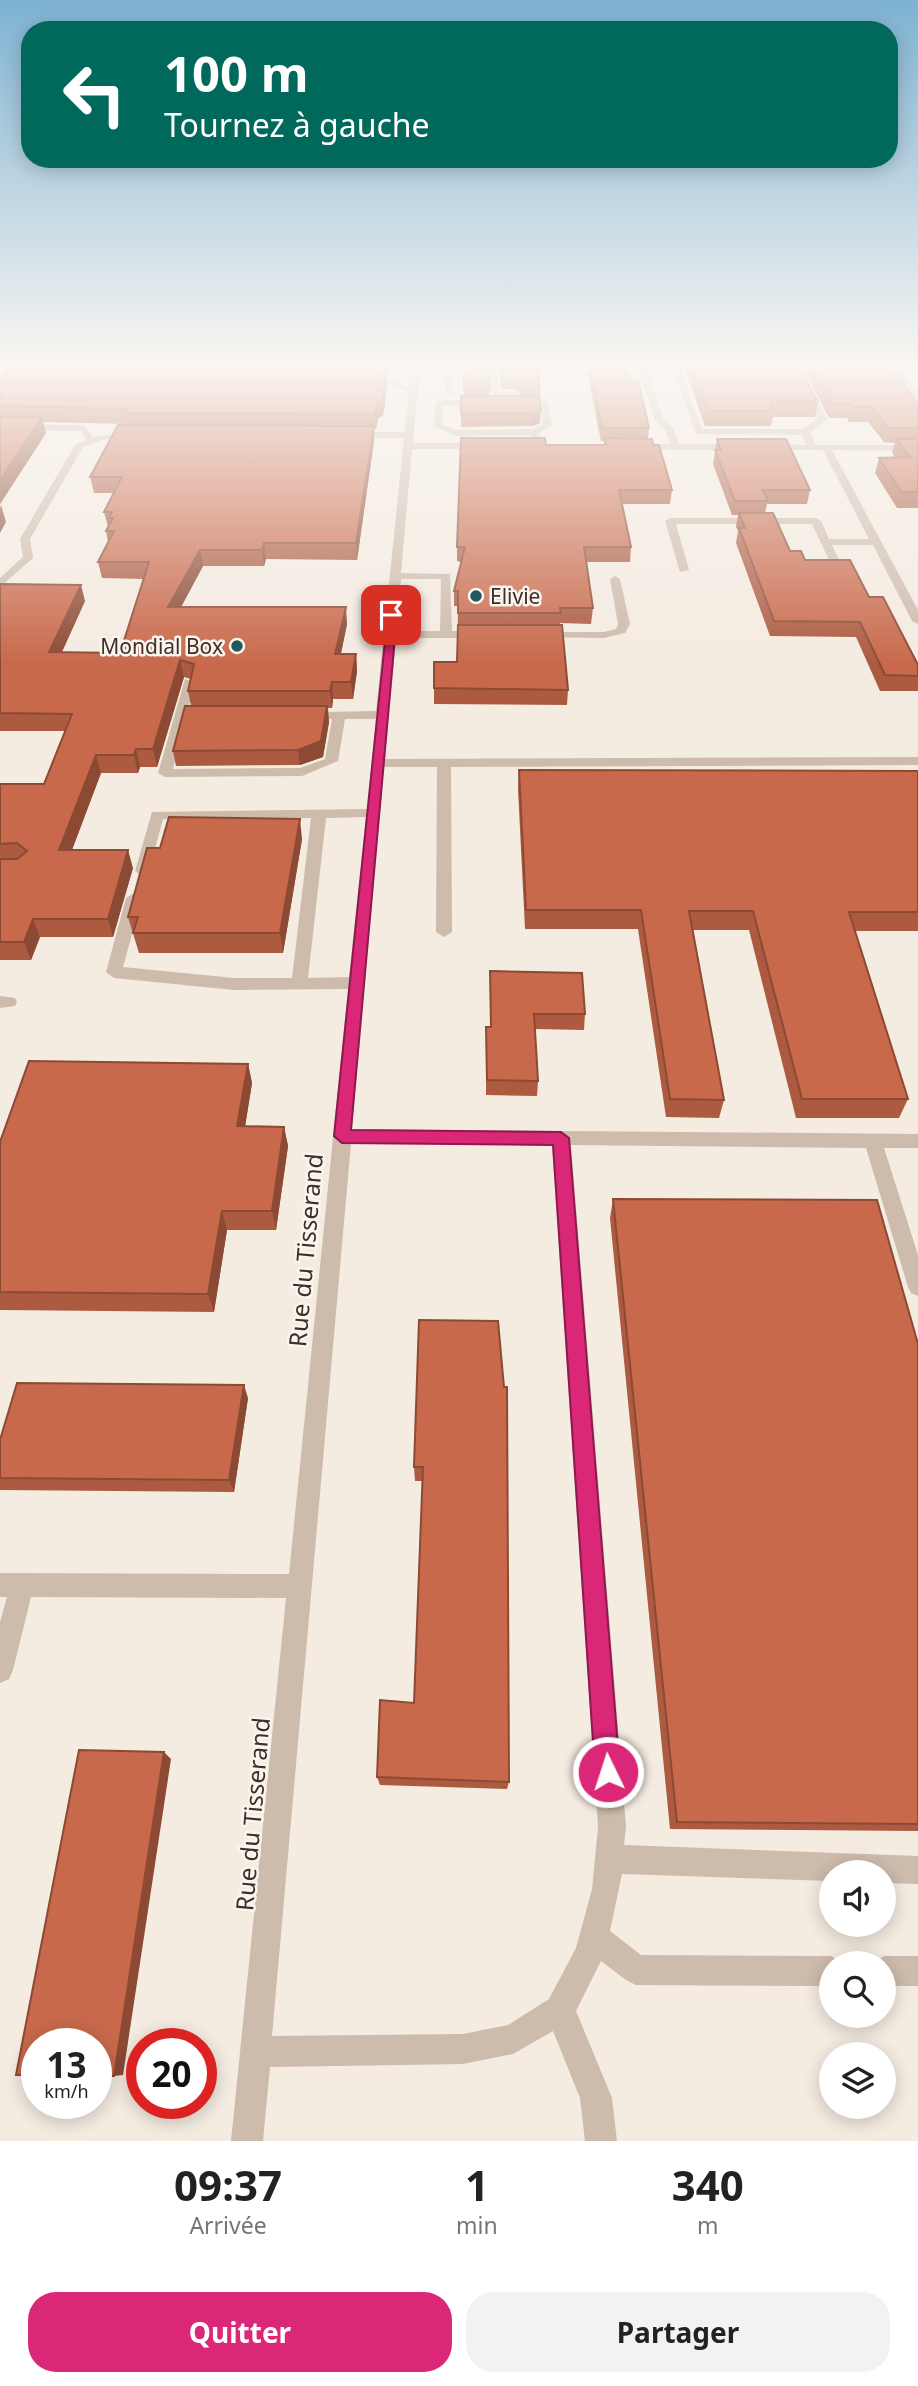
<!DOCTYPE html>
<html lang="fr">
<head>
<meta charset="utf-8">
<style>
	:root { --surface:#fff; --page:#f2f2f2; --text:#222; --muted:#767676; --accent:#db2777 }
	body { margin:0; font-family:"Noto Sans",sans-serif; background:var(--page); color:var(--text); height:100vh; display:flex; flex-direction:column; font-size:26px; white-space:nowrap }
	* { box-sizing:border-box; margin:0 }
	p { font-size:23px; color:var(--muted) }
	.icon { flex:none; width:38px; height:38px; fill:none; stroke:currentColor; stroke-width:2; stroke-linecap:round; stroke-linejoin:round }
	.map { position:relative; height:2141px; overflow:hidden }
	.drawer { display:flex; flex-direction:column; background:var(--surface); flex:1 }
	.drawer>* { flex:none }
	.top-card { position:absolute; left:21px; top:21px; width:877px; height:147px; border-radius:28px; box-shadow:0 4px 18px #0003; background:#00695c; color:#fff; overflow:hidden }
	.controls { position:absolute; left:819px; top:1860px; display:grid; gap:14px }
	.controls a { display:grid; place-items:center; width:77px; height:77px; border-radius:50%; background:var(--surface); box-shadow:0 4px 18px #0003; font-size:35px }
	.speed { position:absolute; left:21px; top:2028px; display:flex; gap:14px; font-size:35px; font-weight:700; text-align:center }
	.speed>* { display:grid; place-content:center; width:91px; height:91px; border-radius:50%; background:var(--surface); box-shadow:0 4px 18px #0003; line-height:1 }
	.speed small { font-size:18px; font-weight:400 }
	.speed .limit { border:10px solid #d22; background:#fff; color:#111 }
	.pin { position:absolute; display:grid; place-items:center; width:60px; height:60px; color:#fff; margin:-30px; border-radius:14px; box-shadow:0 4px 10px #0006 }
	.me { position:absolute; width:77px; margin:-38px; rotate:356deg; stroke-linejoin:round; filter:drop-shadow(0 0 5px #0008) }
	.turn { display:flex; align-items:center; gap:24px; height:147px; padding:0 28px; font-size:32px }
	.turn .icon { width:91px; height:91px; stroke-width:2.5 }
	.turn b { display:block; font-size:49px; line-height:60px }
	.eta { display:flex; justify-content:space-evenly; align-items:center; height:119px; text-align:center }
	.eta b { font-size:42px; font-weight:700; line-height:49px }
	.action { display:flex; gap:14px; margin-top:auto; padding:14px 28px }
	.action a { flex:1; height:80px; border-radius:28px; background:var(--accent); color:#fff; font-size:28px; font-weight:700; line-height:80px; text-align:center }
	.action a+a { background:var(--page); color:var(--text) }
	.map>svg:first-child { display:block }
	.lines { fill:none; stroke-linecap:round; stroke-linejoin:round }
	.minor { fill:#cdbbac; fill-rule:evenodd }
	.wall { fill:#ac5a40 }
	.shaded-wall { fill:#8c4a34 }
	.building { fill:#c8694b; stroke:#8c4a34; stroke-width:2 }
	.route { fill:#db2777; stroke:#8e194d; stroke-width:2 }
	.poi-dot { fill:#1f5a5e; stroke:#fbf5ee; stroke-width:2.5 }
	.labels { text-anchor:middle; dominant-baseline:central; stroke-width:5; stroke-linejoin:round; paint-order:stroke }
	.far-poi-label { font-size:21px; fill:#3b302b; stroke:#fbf5ee; text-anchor:start }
	.street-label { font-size:24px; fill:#3b302b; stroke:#fbf5ee }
</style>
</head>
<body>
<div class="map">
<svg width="918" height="2141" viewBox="0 0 918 2141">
	<rect width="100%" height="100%" fill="#f4ebe1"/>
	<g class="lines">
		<!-- minor -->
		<path class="minor" d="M 4,364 L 50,364 L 46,366 Z
			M 408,364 L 416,364 L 418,370 C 433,370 445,364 460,364 L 453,368 L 453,395 L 446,393 L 445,371 L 419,374 L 413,443 L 485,443 L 490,446 L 485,449 L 412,449 L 401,573 L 450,574 L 452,631 L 482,632 L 488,635 L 482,638 L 396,638 L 385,759 L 918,757 L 918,765 L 451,767 L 452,932 L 444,937 L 436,932 L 437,767 L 384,767 L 352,1129 L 918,1134 L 918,1148 L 884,1148 L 918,1255 L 918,1296 L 911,1293 L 908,1287 L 866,1148 L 571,1145 L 626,1827 L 624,1845 L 918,1856 L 918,1884 L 884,1883 L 884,1872 L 831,1872 L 831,1881 L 622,1874 L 610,1931 L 641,1955 L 831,1956 L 843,1964 L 831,1964 L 831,1986 L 636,1985 L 626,1980 L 601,1961 L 576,2011 L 612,2098 L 617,2141 L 585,2141 L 580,2098 L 553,2031 L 513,2054 L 463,2064 L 270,2067 L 263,2141 L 231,2141 L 286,1598 L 31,1597 L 13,1670 L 9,1679 L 0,1683 L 0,1622 L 7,1597 L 0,1597 L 0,1573 L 289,1574 L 348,989 L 234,990 L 114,978 L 106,972 L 126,898 L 134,893 L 142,898 L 123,967 L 234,978 L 292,978 L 311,818 L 163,819 L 149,871 L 142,876 L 135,871 L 152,812 L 367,809 L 376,719 L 345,719 L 338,761 L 302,776 L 165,777 L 158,773 L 185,679 L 195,682 L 173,769 L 300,768 L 325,759 L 332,719 L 325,718 L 325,712 L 376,711 L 404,438 L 352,438 L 348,435 L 352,432 L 405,432 L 409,392 L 388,384 L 360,380 C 375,374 395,381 409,387 L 411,372 ZM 401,579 L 441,579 L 440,631 L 396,631 ZM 366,817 L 349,977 L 308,978 L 326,818 ZM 351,1143 L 552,1145 L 598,1827 L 592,1889 L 576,1948 L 549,1999 L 508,2025 L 463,2034 L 272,2036 Z
			M 489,364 L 497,364 L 499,392 L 533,392 L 537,394 L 533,396 L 492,396 Z
			M 569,364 L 577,364 L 579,372 L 640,373 L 637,364 L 645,364 L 663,419 L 673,428 L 679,444 L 737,444 L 742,447 L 737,450 L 636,449 L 639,444 L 670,444 L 665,429 L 655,420 L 641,377 L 576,376 L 572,374 Z
			M 671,364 L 714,365 L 679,367 L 702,429 L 803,429 L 818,418 L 802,386 L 806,384 L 810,386 L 827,419 L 810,433 L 816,445 L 918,445 L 918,451 L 832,450 L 918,610 L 918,624 L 912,621 L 873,545 L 832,545 L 841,564 L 832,566 L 812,524 L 676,524 L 689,570 L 680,572 L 665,521 L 670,518 L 816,518 L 821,521 L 829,539 L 869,539 L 823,450 L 768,450 L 763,447 L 768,444 L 807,445 L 802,435 L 696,434 Z
			M 889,364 L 897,364 L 918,392 L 918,401 Z
			M 439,400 L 483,400 L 487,403 L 483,406 L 443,406 L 442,425 L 457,430 L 533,429 L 543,425 L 541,406 L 515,405 L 518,400 L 548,401 L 552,426 L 539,433 L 541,446 L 536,449 L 531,446 L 530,435 L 456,436 L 434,426 L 435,403 Z
			M 0,424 L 84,425 L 93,437 L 135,431 L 139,434 L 102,440 L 83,447 L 30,539 L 33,558 L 0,587 L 0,578 L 23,557 L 20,539 L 75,445 L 86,440 L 81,431 L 0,430 Z
			M 615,576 L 620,579 L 630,624 L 625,633 L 604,638 L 537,637 L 535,635 L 541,632 L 604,632 L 616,629 L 618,624 L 610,579 Z
			M 0,996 L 15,998 L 17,1002 L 15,1006 L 0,1008 Z
			M 884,1956 L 918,1956 L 918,1986 L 884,1986 L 884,1964 L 872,1964 Z"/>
	</g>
	<!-- wall -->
	<path class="wall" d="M 464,364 L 490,389 L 490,396 L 520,396 L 516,389 L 501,389 L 500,364 L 537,364 L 540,389 L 540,423 L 532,426 L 461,427 L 461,396 L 464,396 Z
		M 686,364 L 798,364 L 818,402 L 815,417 L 773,417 L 771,426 L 705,426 L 685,370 Z
		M 804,364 L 889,364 L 918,404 L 918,508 L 897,508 L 875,473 L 879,458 L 895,457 L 892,453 L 895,443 L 884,442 L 868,422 L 849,422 L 847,418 L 829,418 L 803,368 Z
		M 21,367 L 386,371 L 387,387 L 383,416 L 378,418 L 376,429 L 374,429 L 374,441 L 357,560 L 266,559 L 264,566 L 203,566 L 181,607 L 347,624 L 341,654 L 356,654 L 357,671 L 353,699 L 333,699 L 332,708 L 328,708 L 329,722 L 323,757 L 300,765 L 176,766 L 173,751 L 191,706 L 188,691 L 191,679 L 184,677 L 157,767 L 140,767 L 138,773 L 101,773 L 72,850 L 133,868 L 113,937 L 40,937 L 31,960 L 0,960 L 0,784 L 44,784 L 65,731 L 0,731 L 0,584 L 85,601 L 62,652 L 120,653 L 144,579 L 102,578 L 98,562 L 108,542 L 106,531 L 108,527 L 104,512 L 114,493 L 94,493 L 90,477 L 127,424 L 43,422 L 46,433 L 0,504 L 0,381 Z
		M 590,369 L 630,379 L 649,428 L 648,439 L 653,445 L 672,490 L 670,504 L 622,504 L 631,547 L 630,562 L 586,562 L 593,608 L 591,624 L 560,623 L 568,690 L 567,705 L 434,704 L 434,688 L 457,662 L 458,606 L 454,606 L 454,591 L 461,562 L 457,561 L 457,547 L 546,445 L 604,445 L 604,441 L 601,441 L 589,381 Z
		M 717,439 L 810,490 L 807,504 L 767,504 L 765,513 L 790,551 L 869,597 L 918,665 L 918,691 L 880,691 L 856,637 L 770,636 L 736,543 L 738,531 L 736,527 L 738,515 L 732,515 L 713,464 Z
		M 519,770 L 918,771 L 918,931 L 855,931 L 908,1099 L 899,1118 L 796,1118 L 749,930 L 693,930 L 724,1100 L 719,1118 L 666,1117 L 638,929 L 525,929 L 518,789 Z
		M 302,839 L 283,953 L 139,953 L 128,917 L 160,848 Z
		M 490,971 L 585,1014 L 584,1030 L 535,1029 L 538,1081 L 537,1096 L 486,1095 L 486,1027 L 490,1027 Z
		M 248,1064 L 252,1083 L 245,1126 L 284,1127 L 288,1146 L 276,1230 L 227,1230 L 214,1312 L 0,1310 L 0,1142 Z
		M 613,1199 L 918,1344 L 918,1831 L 670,1829 L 610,1218 Z
		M 419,1320 L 509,1782 L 507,1789 L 380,1785 L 377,1777 L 414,1703 L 423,1481 L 415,1481 L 414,1467 Z
		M 248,1398 L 234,1492 L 0,1490 L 0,1440 Z"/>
	<!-- shaded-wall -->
	<path class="shaded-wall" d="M 386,371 L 387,387 L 383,416 L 378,418 L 376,429 L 375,414 L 377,402 Z
		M 541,410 L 540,423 L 532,426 L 533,413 Z
		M 42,417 L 46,433 L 0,504 L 0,480 Z
		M 374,426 L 374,441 L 357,560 L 356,543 Z
		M 1,505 L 6,522 L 0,533 L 0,508 Z
		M 264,543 L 266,559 L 264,566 L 262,550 Z
		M 200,550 L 203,566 L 172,624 L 168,607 Z
		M 81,585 L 85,601 L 54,669 L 49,652 Z
		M 346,607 L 347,624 L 337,671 L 335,654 Z
		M 356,654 L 357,671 L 353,699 L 351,682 Z
		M 180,660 L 184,677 L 157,767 L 153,749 Z
		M 332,682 L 333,699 L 332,708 L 330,691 Z
		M 327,706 L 329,722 L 323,757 L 300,765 L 298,750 Z
		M 136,749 L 140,767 L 138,773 L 134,755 Z
		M 96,755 L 101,773 L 65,868 L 59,850 Z
		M 300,819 L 302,839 L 283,953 L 280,933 Z
		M 128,850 L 133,868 L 113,937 L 108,919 Z
		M 33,919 L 40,937 L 31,960 L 24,942 Z
		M 248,1064 L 252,1083 L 242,1146 L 237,1126 Z
		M 284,1127 L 288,1146 L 276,1230 L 272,1211 Z
		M 222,1211 L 227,1230 L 214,1312 L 208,1294 Z
		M 244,1385 L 248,1398 L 234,1492 L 229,1480 Z
		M 164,1752 L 171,1759 L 123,2075 L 114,2076 Z"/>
	<!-- building -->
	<path class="building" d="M 23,364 L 90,364 L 21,367 Z
		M 90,364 L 305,364 L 386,371 L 382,401 L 377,402 L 375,414 L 124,413 L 127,409 L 0,406 L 0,381 L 9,369 L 25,366 Z
		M 464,364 L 487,364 L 490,389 L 464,389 Z
		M 500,364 L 537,364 L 540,389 L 521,389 L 516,381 L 502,381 Z
		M 691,364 L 798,364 L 818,402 L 770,402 L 774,411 L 708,411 Z
		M 811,364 L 889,364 L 918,404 L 918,428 L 888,428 L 872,407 L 852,407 L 850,403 L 832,403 Z
		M 590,369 L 626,369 L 630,379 L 638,380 L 649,428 L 602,428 Z
		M 461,396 L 539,396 L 541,410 L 533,413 L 461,414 Z
		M 0,417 L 42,417 L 0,480 Z
		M 118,425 L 374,426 L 356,543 L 264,543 L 262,550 L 200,550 L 168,607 L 346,607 L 335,654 L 356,654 L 351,682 L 332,682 L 330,691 L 188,691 L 194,664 L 180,660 L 153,749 L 136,749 L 134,755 L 96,755 L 59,850 L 128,850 L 108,919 L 33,919 L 24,942 L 0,942 L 0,859 L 17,859 L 27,851 L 17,843 L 0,844 L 0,784 L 44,784 L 72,714 L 0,713 L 0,584 L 81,585 L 49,652 L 120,653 L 149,562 L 98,562 L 114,531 L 106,531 L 113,518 L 109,518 L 112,512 L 104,512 L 122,477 L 90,477 Z
		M 461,438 L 545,438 L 546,445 L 606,445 L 605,438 L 652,439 L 653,445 L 659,445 L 672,490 L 619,490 L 631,547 L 584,547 L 593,608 L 560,608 L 561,613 L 458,613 L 458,591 L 454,591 L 465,547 L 457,547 Z
		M 717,439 L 786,439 L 810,490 L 763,490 L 768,501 L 735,501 L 715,450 L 721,450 Z
		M 896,439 L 918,439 L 918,492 L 901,492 L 879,458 L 910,457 Z
		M 739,513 L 773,513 L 790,551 L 801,551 L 805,560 L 850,560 L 869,597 L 883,597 L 918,665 L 918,676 L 885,675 L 860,622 L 774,621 L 739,528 L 745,528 Z
		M 458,625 L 562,625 L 568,690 L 434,688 L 434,662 L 457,662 Z
		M 185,706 L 327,706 L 321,741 L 298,750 L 173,751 Z
		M 519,770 L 918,771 L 918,912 L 849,912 L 908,1099 L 802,1099 L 753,911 L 689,911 L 724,1100 L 670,1099 L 641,910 L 526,910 Z
		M 169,817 L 300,819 L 280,933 L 133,933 L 138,917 L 128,917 L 147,848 L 160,848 Z
		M 490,971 L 582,973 L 585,1014 L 534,1014 L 538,1081 L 487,1080 L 486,1027 L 491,1027 Z
		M 29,1061 L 248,1064 L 237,1126 L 284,1127 L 272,1211 L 222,1211 L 208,1294 L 0,1292 L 0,1142 Z
		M 613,1199 L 877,1200 L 918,1344 L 918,1824 L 677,1822 Z
		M 419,1320 L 498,1321 L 504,1387 L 507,1387 L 509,1782 L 377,1777 L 380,1700 L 414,1703 L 423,1467 L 414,1467 Z
		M 17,1383 L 244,1385 L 229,1480 L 0,1478 L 0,1440 Z
		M 79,1750 L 164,1752 L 114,2076 L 96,2076 L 96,2044 L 37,2044 L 37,2075 L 16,2075 Z"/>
	<!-- sky -->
	<linearGradient id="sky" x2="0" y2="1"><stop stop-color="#7eb2d2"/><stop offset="0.55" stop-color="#faf6f2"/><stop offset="1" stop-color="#faf6f2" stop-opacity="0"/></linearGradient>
	<rect width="918" height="664" fill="url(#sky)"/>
	<!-- route -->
	<path class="route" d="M 388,612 L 397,615 L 351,1130 L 561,1132 L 569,1138 L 620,1772 L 616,1781 L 608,1784 L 599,1781 L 595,1772 L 553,1145 L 342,1143 L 334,1136 Z"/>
	<!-- markers -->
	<g class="poi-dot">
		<circle cx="476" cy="596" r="7"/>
		<circle cx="237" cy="646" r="7"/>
	</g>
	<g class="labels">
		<!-- far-poi labels -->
		<g class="far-poi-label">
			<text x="490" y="596">Elivie</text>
			<text x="223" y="646" text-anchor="end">Mondial Box</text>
		</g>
		<!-- street labels -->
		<g class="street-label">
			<text transform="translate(305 1250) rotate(-85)">Rue du Tisserand</text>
			<text transform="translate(252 1814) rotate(-85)">Rue du Tisserand</text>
		</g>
	</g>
</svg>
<div class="controls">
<a><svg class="icon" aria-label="sound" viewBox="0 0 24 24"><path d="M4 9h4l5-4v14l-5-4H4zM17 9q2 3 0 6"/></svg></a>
<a><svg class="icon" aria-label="search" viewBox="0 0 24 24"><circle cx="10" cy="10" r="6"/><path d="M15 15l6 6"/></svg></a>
<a><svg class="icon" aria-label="layers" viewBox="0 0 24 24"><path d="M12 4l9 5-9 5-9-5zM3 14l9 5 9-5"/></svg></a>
</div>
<div class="speed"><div>13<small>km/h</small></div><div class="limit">20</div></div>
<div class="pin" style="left:391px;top:615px;background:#d93025"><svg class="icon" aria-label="arrive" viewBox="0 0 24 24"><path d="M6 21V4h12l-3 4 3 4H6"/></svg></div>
<svg class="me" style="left:608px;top:1772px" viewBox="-20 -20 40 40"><circle r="17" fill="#db2777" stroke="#fff" stroke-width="3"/><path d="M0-11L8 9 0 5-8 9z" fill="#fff"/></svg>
<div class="top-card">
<div class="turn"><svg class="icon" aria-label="left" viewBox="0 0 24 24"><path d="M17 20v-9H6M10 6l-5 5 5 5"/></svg><div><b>100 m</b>Tournez à gauche</div></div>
</div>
</div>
<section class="drawer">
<div class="eta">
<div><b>09:37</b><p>Arrivée</p></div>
<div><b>1</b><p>min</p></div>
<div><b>340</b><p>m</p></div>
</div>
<div class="action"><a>Quitter</a><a>Partager</a></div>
</section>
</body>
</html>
